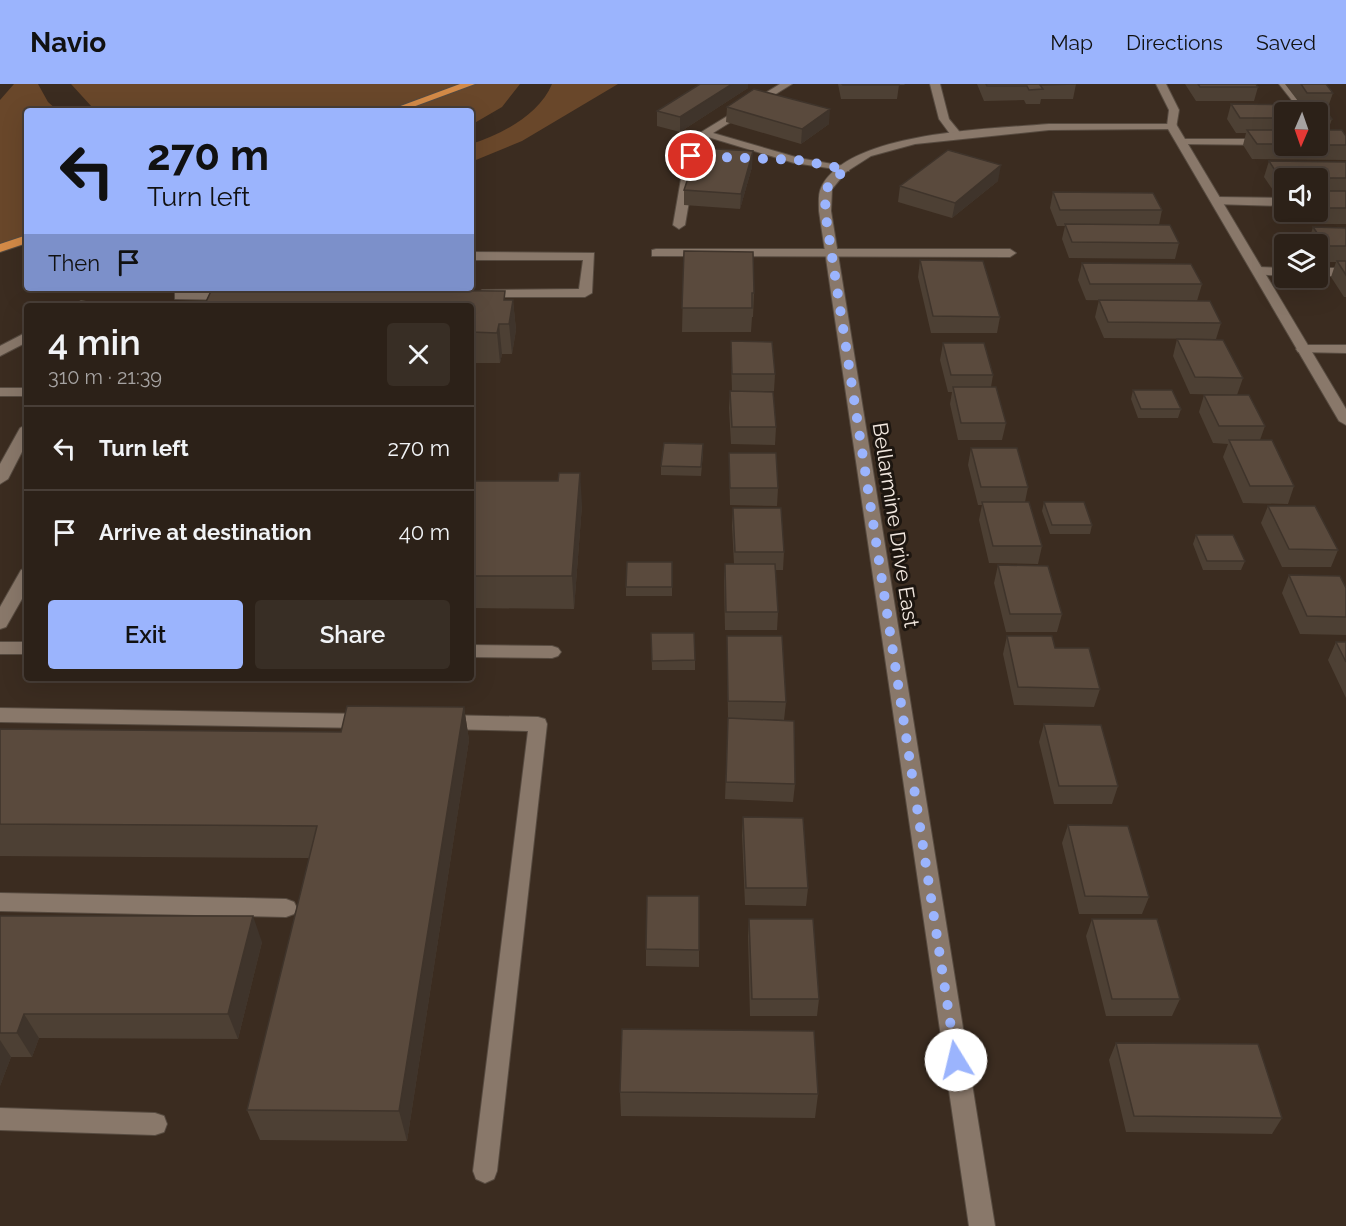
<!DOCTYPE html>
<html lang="en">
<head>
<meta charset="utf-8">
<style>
	:root { --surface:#2c2118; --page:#382e25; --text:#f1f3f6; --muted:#a6a3a2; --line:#483e37; --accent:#9bb4fd }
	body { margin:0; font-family:Raleway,sans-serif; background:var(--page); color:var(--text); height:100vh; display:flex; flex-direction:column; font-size:22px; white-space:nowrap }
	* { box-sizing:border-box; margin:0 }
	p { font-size:20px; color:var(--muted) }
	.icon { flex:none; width:33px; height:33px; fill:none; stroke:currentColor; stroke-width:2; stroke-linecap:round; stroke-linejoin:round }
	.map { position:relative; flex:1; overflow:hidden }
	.sheet { position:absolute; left:24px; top:219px; width:450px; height:378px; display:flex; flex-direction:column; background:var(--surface); border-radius:6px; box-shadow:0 6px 24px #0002,0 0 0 2px var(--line) }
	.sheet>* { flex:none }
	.banner { position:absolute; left:24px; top:24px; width:450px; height:183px; border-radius:6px; box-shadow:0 6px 24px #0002,0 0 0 2px var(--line); background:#9bb4fd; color:#111; overflow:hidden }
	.needle { width:39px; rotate:182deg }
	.controls { position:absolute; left:1274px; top:18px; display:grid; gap:12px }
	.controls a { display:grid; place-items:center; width:54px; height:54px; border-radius:6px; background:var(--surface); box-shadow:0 6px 24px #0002,0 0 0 2px var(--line); font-size:30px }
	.pin { position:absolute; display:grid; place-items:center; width:51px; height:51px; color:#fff; margin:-26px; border:3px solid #fff; border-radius:50%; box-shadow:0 2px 6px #0007 }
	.me { position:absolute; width:66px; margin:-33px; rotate:351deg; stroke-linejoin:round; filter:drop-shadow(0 0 4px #0008) }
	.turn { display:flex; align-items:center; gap:21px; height:126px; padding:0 24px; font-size:27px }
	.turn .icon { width:78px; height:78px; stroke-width:2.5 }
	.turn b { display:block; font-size:42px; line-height:51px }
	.then { display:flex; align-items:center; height:57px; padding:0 24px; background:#0003; gap:12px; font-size:22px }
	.round { display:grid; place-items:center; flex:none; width:63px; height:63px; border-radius:6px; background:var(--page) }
	.head { display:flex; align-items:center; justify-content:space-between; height:102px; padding:0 24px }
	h1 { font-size:36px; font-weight:600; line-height:45px }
	.cta { display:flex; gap:12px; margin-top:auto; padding:12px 24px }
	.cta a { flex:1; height:69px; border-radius:6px; background:var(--accent); color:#111; font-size:24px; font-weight:600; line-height:69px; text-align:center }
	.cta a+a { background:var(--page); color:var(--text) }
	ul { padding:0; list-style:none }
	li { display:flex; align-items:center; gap:18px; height:84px; padding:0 24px; border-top:2px solid var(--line) }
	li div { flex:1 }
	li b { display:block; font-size:22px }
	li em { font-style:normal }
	header { display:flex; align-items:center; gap:36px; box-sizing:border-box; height:84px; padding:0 30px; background:var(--accent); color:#111 }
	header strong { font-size:28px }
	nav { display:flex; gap:33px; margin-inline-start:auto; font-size:21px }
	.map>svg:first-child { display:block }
	.green { fill:#69472a }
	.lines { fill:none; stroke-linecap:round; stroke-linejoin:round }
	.lane-casing { stroke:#574b40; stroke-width:2 }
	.street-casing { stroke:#574b40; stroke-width:2 }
	.highway-casing { stroke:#574b40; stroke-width:2 }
	.lane { fill:#89786a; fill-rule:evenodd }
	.street { fill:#89786a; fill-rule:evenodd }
	.highway { fill:#d38a47; fill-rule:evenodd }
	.wall { fill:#4d4034; fill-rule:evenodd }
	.shaded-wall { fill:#3f342b }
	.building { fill:#5a4a3d; stroke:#3f342b; stroke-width:1.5 }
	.route { stroke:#9bb4fd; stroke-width:10; stroke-dasharray:0 18 }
	.labels { text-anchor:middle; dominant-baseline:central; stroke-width:6; stroke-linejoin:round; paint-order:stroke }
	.street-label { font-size:21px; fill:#f2e8e0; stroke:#1d1610 }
</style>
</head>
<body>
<header>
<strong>Navio</strong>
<nav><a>Map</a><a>Directions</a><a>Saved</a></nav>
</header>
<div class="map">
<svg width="1346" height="1142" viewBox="0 0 1346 1142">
	<rect width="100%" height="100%" fill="#3b2c20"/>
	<!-- green -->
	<path class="green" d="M 14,0 L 38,0 L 48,18 L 58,27 L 27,27 L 27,156 L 0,162 L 0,16 Z
		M 71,0 L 520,0 L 502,23 L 471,41 L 471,27 L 101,27 L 92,23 Z
		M 552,0 L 618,0 L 522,57 L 471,78 L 471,60 C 502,50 539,31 552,0 Z"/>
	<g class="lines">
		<defs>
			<path id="lane" d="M 780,0 L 792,0 L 713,49 L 799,74 L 849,83 L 849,87 L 794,79 L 698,50 Z
				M 930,0 L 940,0 L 949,35 L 963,52 L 961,54 L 953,54 L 939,35 Z
				M 1156,0 L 1166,0 L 1179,26 L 1176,44 L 1167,42 L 1169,26 Z
				M 1279,0 L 1290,0 L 1303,17 L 1302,19 L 1294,19 Z
				M 1182,55 L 1284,55 L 1284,61 L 1178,60 L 1178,56 Z
				M 691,69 L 718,70 L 724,73 L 718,76 L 696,76 L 685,141 L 679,145 L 673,141 L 685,72 Z
				M 1217,113 L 1284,114 L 1284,122 L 1213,120 L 1213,114 Z
				M 656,165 L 1010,165 L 1016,169 L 1010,173 L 652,172 L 652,166 Z
				M 471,168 L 594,169 L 592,209 L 585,213 L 477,213 L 475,210 L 482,206 L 579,205 L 583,176 L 471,176 Z
				M 1258,183 L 1284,184 L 1284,192 L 1253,190 L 1253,184 Z
				M 1317,184 L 1346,184 L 1346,192 L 1317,192 Z
				M 180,208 L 233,208 L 240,212 L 233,216 L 175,215 L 175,209 Z
				M 81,217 L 86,218 L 87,222 L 72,222 Z
				M 27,248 L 27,258 L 0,272 L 0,262 Z
				M 1303,261 L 1346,261 L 1346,269 L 1298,268 L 1296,265 Z
				M 0,304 L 27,304 L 27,312 L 0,312 Z
				M 27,340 L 27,358 L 8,395 L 0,400 L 0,380 L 20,344 Z
				M 27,484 L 27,506 L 6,543 L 0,545 L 0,523 L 21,486 Z
				M 0,558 L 27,558 L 27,570 L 0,570 Z
				M 471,561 L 552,562 L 558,564 L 561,568 L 558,572 L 552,574 L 471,573 Z
				M 0,624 L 367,630 L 374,632 L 376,637 L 374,642 L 367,644 L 0,638 Z
				M 443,631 L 538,633 L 545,635 L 547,640 L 497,1087 L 494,1095 L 485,1099 L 476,1095 L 473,1087 L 528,647 L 443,645 L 436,643 L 434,638 L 436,633 Z
				M 0,809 L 286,815 L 294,818 L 297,824 L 294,830 L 286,833 L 0,827 Z
				M 0,1024 L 155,1029 L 164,1032 L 167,1040 L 164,1048 L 155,1051 L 0,1046 Z"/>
			<path id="street" d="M 1049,40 L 1176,40 L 1346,325 L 1346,341 L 1339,337 L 1168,45 L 1049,46 L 915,60 L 871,72 L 846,88 L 832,105 L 831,127 L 995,1142 L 969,1142 L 819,127 C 819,120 818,110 821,104 C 847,47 994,45 1049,40 Z"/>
			<path id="highway" d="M 460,0 L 475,0 L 402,27 L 387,27 Z
				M 27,151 L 27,159 L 0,168 L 0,160 Z"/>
		</defs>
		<!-- lane casing -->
		<use href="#lane" class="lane-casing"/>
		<!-- street casing -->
		<use href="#street" class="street-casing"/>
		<!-- highway casing -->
		<use href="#highway" class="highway-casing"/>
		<!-- lane -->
		<use href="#lane" class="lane"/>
		<!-- street -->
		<use href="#street" class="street"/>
		<!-- highway -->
		<use href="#highway" class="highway"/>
	</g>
	<!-- wall -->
	<path class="wall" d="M 700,0 L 748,0 L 748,4 L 680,48 L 657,42 L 657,27 Z
		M 838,0 L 905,0 L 904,1 L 899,1 L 897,15 L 841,15 Z
		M 977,0 L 1076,0 L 1073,15 L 1041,15 L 1040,20 L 1026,20 L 1024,16 L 984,17 Z
		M 1185,0 L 1256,0 L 1258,3 L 1254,17 L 1196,17 Z
		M 1285,0 L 1326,0 L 1333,9 L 1328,23 L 1323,23 L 1332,35 L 1328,46 L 1346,52 L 1346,76 L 1252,75 L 1243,61 L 1246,49 L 1236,49 L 1227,35 L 1231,20 L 1301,21 ZM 1284,28 L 1317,28 L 1317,62 L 1284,62 Z
		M 727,23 L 829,40 L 801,60 L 726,38 Z
		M 1269,77 L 1346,78 L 1346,140 L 1295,140 L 1287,128 L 1317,128 L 1317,94 L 1284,94 L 1284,109 L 1275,109 L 1264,93 Z
		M 752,83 L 740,125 L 684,121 L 684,106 Z
		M 998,97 L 952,134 L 898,118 L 900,102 Z
		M 1053,108 L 1162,126 L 1159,141 L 1179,159 L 1175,175 L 1069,174 L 1062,155 L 1065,142 L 1057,142 L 1050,124 Z
		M 1313,143 L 1346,144 L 1346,213 L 1344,213 L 1331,193 L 1336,178 L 1320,178 L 1317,173 L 1317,160 L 1309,160 L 1308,159 Z
		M 684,167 L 754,209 L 753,233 L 752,233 L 751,248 L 682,248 Z
		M 920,176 L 1000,233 L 997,249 L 931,249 L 918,193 Z
		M 1082,179 L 1202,200 L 1197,217 L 1086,216 L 1078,196 Z
		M 506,216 L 513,216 L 516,246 L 512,270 L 502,270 L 500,279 L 471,279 L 471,222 Z
		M 1099,216 L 1221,239 L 1216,255 L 1104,254 L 1095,233 Z
		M 1177,255 L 1243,294 L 1237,311 L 1190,310 L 1173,272 Z
		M 731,257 L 775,290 L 774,307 L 732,307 L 731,274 Z
		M 943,259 L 993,291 L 991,303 L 1006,339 L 1002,356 L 958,356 L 950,320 L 952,308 L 948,308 L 940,276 Z
		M 1133,306 L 1181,325 L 1178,334 L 1138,334 L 1131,315 Z
		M 730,307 L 776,343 L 775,361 L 731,360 L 729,324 Z
		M 1204,311 L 1265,342 L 1260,356 L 1294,402 L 1288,420 L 1243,419 L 1223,373 L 1228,360 L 1213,359 L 1199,328 Z
		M 971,364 L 1028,403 L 1025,418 L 1042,462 L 1038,480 L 989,479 L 979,436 L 982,421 L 978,421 L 968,381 Z
		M 703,369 L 701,392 L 661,391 L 661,382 Z
		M 729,369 L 778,404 L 777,422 L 730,421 Z
		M 471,397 L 582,421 L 574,525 L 471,524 Z
		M 1044,418 L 1092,441 L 1090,450 L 1050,450 L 1042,427 Z
		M 1268,422 L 1338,466 L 1331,483 L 1282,483 L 1261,439 Z
		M 733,424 L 784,468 L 783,486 L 775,486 L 778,528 L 777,546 L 725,546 L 724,497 L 725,480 L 734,480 L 732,442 Z
		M 1196,451 L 1245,477 L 1241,486 L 1203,486 L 1193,460 Z
		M 672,478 L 672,512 L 626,512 L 626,503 Z
		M 998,481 L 1062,530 L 1057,548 L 1006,548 L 994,499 Z
		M 1289,491 L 1346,504 L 1346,551 L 1300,550 L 1282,509 Z
		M 651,549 L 695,576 L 695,586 L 652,586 Z
		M 727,552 L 786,618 L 784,636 L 749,635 L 795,700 L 793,718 L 725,715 L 728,635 L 727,570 Z
		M 1007,552 L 1055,564 L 1100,605 L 1094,623 L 1014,621 L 1003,570 Z
		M 1336,558 L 1346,558 L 1346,614 L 1328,576 Z
		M 464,623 L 469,656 L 407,1057 L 260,1056 L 247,1026 L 309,774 L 0,772 L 0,645 L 341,648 Z
		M 1044,640 L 1118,702 L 1112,720 L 1054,720 L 1039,658 Z
		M 743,733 L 808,804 L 806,822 L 745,821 L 742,751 Z
		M 1068,741 L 1149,813 L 1142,830 L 1079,830 L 1062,759 Z
		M 699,812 L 699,883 L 646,882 L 646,865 Z
		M 0,832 L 262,858 L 238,955 L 39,954 L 32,973 L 11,973 L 0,1002 Z
		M 749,835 L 819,915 L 817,932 L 750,932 L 748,852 Z
		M 1092,835 L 1180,915 L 1172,932 L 1106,932 L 1086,852 Z
		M 1116,959 L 1282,1034 L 1272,1050 L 1126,1048 L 1109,976 Z
		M 620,1008 L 818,1010 L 815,1034 L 621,1032 Z"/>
	<!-- shaded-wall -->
	<path class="shaded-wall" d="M 732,0 L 748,0 L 748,4 L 680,48 L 680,33 Z
		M 830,25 L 829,40 L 801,60 L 802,45 Z
		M 753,67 L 752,83 L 740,125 L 741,110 Z
		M 1001,81 L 998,97 L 952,134 L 955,119 Z
		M 513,216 L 516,246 L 512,270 L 509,240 Z
		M 499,240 L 502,270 L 500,279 L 497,249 Z
		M 580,389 L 582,421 L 574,525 L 572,492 Z
		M 464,623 L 469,656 L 407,1057 L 399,1027 Z
		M 253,832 L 262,858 L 238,955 L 228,930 Z
		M 24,930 L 39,954 L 32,973 L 17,949 Z
		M 0,956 L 11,973 L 0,1002 Z"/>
	<!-- building -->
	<path class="building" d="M 700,0 L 732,0 L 680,33 L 657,27 Z
		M 842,0 L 899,0 L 899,1 L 843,1 Z
		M 986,0 L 1076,0 L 1040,1 L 1043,5 L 1029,6 L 1027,2 L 987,2 Z
		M 1198,0 L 1256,0 L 1258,3 L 1200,3 Z
		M 1301,0 L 1326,0 L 1333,9 L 1307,9 Z
		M 754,5 L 830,25 L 802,45 L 727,23 Z
		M 1231,20 L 1321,21 L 1332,35 L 1317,35 L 1317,28 L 1284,28 L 1284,34 L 1240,34 Z
		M 1247,46 L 1284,46 L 1284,60 L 1257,60 Z
		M 1317,46 L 1342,46 L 1346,52 L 1346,61 L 1317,61 Z
		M 698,64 L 753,67 L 741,110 L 684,106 Z
		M 948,66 L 1001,81 L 955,119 L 900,102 Z
		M 1269,77 L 1346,78 L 1346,94 L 1280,94 Z
		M 1317,107 L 1346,107 L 1346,124 L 1317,124 Z
		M 1053,108 L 1153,109 L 1162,126 L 1060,126 Z
		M 1065,140 L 1170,141 L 1179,159 L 1072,158 Z
		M 1313,143 L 1346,144 L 1346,162 L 1326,162 Z
		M 684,167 L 753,168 L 754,209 L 752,209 L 752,224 L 682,224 Z
		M 920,176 L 983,177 L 1000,233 L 933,232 Z
		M 1337,177 L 1346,177 L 1346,191 Z
		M 1082,179 L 1191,180 L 1202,200 L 1090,200 Z
		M 212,205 L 505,207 L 504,216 L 513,216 L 509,240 L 499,240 L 497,249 L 471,248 L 471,222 L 204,222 Z
		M 1099,216 L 1210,217 L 1221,239 L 1108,238 Z
		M 1177,255 L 1223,256 L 1243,294 L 1195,293 Z
		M 731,257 L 772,258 L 775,290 L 732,290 Z
		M 943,259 L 984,259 L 993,291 L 951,291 Z
		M 953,303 L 996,303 L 1006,339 L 961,339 Z
		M 1133,306 L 1172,306 L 1181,325 L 1141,325 Z
		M 730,307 L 773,308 L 776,343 L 732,343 Z
		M 1204,311 L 1249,311 L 1265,342 L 1219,342 Z
		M 1229,356 L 1272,356 L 1294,402 L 1250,402 Z
		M 664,359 L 703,360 L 701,383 L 661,382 Z
		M 971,364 L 1017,364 L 1028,403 L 981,403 Z
		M 729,369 L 776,369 L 778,404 L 730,404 Z
		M 559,389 L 580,389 L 572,492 L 471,492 L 471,397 L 558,397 Z
		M 982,418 L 1029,418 L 1042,462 L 993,462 Z
		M 1044,418 L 1084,418 L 1092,441 L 1052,441 Z
		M 1268,422 L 1315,422 L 1338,466 L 1289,465 Z
		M 733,424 L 781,424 L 784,468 L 735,468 Z
		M 1196,451 L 1233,451 L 1245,477 L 1207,477 Z
		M 627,478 L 672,478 L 672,503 L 626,503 Z
		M 725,480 L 775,480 L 778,528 L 726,528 Z
		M 998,481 L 1048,482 L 1062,530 L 1010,530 Z
		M 1289,491 L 1340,492 L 1346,504 L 1346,533 L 1307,532 Z
		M 651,549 L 694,549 L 695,576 L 652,577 Z
		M 727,552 L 782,552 L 786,618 L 728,617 Z
		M 1007,552 L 1052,552 L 1055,564 L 1089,564 L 1100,605 L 1018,603 Z
		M 1336,558 L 1346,558 L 1346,578 Z
		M 347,622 L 464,623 L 399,1027 L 247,1026 L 317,742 L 0,740 L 0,645 L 341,648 Z
		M 728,634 L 794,637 L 795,700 L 726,698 Z
		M 1044,640 L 1101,641 L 1118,702 L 1059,702 Z
		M 743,733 L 803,734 L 808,804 L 746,804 Z
		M 1068,741 L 1128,742 L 1149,813 L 1085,812 Z
		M 647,812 L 699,812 L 699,866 L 646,865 Z
		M 0,832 L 253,832 L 228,930 L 24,930 L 17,949 L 0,949 Z
		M 749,835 L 813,835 L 819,915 L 752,915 Z
		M 1092,835 L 1157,835 L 1180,915 L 1112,915 Z
		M 622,945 L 814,947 L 818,1010 L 620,1008 Z
		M 1116,959 L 1258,960 L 1282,1034 L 1134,1032 Z"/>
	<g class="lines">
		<!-- route -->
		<path class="route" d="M 691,72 L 798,76 L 845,85 L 826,105 L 825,127 L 956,976"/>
	</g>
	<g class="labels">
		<!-- street labels -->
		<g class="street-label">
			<text transform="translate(896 441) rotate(81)">Bellarmine Drive East</text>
		</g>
	</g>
</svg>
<div class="controls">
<a><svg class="needle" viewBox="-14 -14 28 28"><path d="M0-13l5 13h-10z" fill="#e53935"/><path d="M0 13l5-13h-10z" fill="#a6a3a2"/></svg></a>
<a><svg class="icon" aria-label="sound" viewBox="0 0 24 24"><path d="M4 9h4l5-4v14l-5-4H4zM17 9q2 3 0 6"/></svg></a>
<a><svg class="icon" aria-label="layers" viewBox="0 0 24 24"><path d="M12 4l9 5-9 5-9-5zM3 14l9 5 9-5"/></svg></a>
</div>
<div class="pin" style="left:691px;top:72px;background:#d93025"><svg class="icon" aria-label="arrive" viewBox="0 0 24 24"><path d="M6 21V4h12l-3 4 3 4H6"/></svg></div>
<svg class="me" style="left:956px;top:976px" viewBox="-20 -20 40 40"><circle r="19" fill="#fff"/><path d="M0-13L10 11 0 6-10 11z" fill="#9bb4fd"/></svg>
<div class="banner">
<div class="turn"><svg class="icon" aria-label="left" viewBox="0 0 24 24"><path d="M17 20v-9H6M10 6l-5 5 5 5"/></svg><div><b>270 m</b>Turn left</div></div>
<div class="then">Then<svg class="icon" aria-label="arrive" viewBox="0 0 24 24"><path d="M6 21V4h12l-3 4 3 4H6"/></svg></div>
</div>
<section class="sheet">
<div class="head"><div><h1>4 min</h1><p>310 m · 21:39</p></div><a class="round"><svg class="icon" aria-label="close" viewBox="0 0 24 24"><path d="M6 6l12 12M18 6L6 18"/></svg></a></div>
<ul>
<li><svg class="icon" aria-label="left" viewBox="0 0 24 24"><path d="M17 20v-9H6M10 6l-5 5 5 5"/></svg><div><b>Turn left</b></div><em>270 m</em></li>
<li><svg class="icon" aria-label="arrive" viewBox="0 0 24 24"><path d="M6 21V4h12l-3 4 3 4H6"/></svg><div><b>Arrive at destination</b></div><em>40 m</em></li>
</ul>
<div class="cta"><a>Exit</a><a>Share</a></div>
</section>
</div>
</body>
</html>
